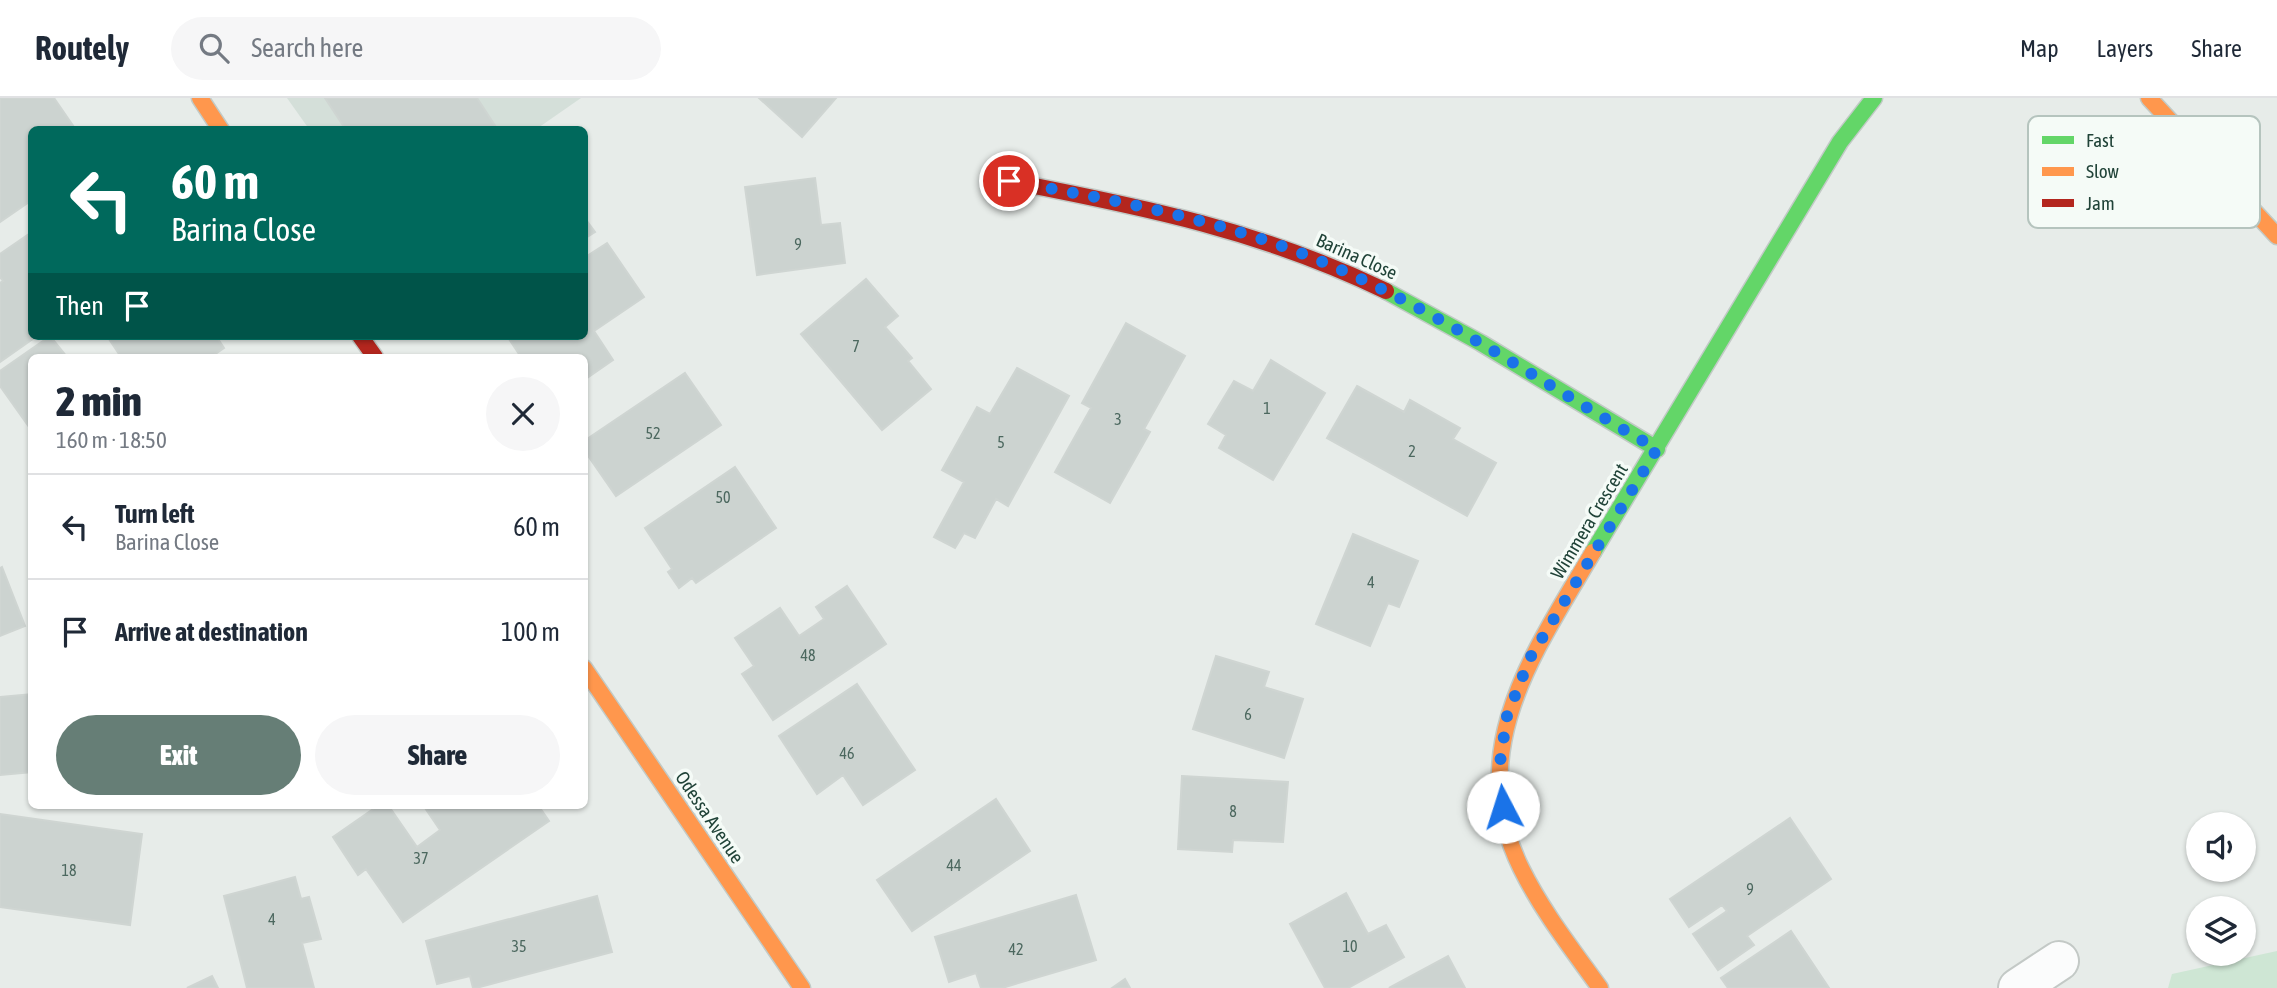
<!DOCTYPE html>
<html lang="en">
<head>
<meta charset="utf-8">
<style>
	:root { --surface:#fff; --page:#f6f6f7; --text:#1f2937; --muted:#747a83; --line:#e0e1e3; --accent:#667e76 }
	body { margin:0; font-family:"Asap Condensed",sans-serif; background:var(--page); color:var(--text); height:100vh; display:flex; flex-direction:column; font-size:26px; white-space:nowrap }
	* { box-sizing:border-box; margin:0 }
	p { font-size:23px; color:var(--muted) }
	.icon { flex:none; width:38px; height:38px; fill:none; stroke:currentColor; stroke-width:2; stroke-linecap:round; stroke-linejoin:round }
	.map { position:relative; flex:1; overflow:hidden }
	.drawer { position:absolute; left:28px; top:256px; width:560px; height:455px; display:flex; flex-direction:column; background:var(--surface); border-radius:10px; box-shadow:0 2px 5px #0004 }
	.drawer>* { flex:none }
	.guide { position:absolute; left:28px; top:28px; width:560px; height:214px; border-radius:10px; box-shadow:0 2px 5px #0004; background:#00695c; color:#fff; overflow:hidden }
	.controls { position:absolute; left:2186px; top:714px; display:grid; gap:14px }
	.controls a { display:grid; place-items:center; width:70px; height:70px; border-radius:50%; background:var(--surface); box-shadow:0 2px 5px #0004; font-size:35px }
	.pin { position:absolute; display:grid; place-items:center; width:60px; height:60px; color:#fff; margin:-30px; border:4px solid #fff; border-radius:50%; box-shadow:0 2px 7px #0007 }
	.me { position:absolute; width:77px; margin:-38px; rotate:355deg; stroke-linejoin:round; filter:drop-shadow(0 0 5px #0008) }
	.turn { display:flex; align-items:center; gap:24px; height:147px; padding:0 28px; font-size:32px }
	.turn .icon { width:91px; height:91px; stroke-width:2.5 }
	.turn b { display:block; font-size:49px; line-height:60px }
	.then { display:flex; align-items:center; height:66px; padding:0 28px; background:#0003; gap:14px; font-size:26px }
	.round { display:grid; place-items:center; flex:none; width:74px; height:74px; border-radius:37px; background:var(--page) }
	.summary { display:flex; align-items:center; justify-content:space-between; height:119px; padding:0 28px }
	h1 { font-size:42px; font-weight:800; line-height:52px }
	.primary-button { display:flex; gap:14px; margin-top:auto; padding:14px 28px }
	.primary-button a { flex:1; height:80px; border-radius:42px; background:var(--accent); color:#fff; font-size:28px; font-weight:800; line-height:80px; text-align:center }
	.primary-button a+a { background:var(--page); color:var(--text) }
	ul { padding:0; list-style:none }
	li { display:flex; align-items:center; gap:21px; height:105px; padding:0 28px; border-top:2px solid var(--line) }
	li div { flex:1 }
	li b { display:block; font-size:26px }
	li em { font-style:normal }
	header { display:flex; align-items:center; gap:42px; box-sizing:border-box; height:98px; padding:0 35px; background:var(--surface); border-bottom:2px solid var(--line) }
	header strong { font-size:33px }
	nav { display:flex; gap:38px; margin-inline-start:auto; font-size:24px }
	.search { width:490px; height:63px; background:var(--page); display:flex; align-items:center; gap:18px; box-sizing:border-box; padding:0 24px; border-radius:38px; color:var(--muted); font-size:26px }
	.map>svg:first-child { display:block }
	.built { fill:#d4dfd9 }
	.green { fill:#cee6d4 }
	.building { fill:#ccd3d0; stroke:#cfd5d2; stroke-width:2 }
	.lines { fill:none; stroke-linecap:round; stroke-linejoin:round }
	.street-casing { stroke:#c3c9c6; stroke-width:42 }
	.fast-casing { stroke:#c2cac6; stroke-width:19 }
	.slow-casing { stroke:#c2cac6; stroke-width:19 }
	.jam-casing { stroke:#c2cac6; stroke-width:19 }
	.street { stroke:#fbfcfc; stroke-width:38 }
	.fast { stroke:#63d668; stroke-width:16 }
	.slow { stroke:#ff974d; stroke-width:16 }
	.jam { stroke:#b3261e; stroke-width:16 }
	.route { stroke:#1a73e8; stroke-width:12; stroke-dasharray:0 21.6 }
	.labels { text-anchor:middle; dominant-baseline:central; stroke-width:7; stroke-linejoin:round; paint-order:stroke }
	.number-label { font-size:16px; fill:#4c685f }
	.street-label { font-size:19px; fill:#204338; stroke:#f5fbf7 }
	.key { fill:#f5fbf7; stroke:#b5c4be; stroke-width:2 }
	.key-label { font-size:19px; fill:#204338 }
</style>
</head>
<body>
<header>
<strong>Routely</strong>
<div class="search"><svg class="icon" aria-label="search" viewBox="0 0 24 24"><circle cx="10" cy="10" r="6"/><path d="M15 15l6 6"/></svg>Search here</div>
<nav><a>Map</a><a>Layers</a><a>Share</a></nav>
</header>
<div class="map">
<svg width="2277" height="890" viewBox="0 0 2277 890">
	<rect width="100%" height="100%" fill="#e7ece9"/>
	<!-- built -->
	<path class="built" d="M 287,0 L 581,0 L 535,32 L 309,31 Z"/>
	<!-- green -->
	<path class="green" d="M 2277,853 L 2277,890 L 2168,890 L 2172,876 Z"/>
	<!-- building -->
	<path class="building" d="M 0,0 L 54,0 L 76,32 L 32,32 L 32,102 L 0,124 Z
		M 325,0 L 477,0 L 496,29 L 492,32 L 346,32 Z
		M 759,0 L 836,0 L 802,39 Z
		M 815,80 L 821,127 L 840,125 L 845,165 L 757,177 L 745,89 Z
		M 584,119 L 595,134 L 584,141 Z
		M 32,134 L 32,238 L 37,238 L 0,264 L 0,185 L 3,183 L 0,179 L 0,156 Z
		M 607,145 L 644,199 L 594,233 L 613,262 L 584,282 L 584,259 L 521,259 L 507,238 L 584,238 L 584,160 Z
		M 866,181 L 898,218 L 885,229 L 912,260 L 908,263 L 931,291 L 882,332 L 801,236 Z
		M 1126,225 L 1185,258 L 1144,331 L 1150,334 L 1110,405 L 1055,374 L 1091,310 L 1082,305 Z
		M 50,238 L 67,259 L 32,259 L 32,333 L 0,288 L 0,273 Z
		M 107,238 L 216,238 L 224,250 L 211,259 L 121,259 Z
		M 1271,262 L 1325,295 L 1273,382 L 1219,350 L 1226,337 L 1208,326 L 1234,283 L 1253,293 Z
		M 1017,270 L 1069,298 L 1008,408 L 996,401 L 975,440 L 964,435 L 955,450 L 934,439 L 964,384 L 942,372 L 977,309 L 990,316 Z
		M 685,275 L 721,327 L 616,398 L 584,352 L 584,343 Z
		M 1357,288 L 1404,314 L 1410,302 L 1460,330 L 1453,341 L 1496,365 L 1467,418 L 1327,340 Z
		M 735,369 L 776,430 L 696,485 L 692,480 L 679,490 L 668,474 L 672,471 L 645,430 Z
		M 1353,436 L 1418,463 L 1399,509 L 1388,505 L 1370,548 L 1316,526 Z
		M 2,469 L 25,528 L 0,538 L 0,470 Z
		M 847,488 L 886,546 L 773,622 L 742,576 L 754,568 L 735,540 L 780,510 L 799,538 L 824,521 L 816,509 Z
		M 1216,558 L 1269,574 L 1264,589 L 1303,601 L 1284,660 L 1193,631 Z
		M 857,586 L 915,672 L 863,707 L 843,677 L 817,696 L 779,638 Z
		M 32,596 L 32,674 L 0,677 L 0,599 Z
		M 1182,678 L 1288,684 L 1283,744 L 1233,742 L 1232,754 L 1178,751 Z
		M 996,701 L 1030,753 L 912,833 L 877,782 Z
		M 379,707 L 388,707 L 417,749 L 440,732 L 423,707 L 538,707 L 549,723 L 403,824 L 366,771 L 358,777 L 333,739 Z
		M 0,716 L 142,736 L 130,827 L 0,809 Z
		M 1790,720 L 1831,781 L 1747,838 L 1754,847 L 1718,872 L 1693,836 L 1727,813 L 1722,807 L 1689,829 L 1670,801 Z
		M 295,779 L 301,801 L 309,799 L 321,841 L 302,845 L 314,890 L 247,890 L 224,798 Z
		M 1346,795 L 1368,836 L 1386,827 L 1404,859 L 1348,890 L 1325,890 L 1290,826 Z
		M 1076,797 L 1096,862 L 1002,890 L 981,890 L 976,875 L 949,884 L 935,839 Z
		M 597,798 L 612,854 L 476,890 L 473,890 L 470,878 L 437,886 L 426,843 Z
		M 1791,833 L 1829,890 L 1728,890 L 1721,880 Z
		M 1448,858 L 1465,890 L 1389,890 Z
		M 212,878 L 218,890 L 187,890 Z
		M 1125,881 L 1130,890 L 1112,890 Z"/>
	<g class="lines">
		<defs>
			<path id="street" d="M 2018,890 L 2059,863"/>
			<path id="fast" d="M 1386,193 L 1481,245 L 1657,351
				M 1593,454 L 1840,44 L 1874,0"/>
			<path id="slow" d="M 200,0 L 221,32
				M 2149,0 L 2277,138
				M 1593,454 C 1535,553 1463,652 1521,770 C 1542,813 1572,851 1600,890
				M 584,570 L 802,890"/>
			<path id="jam" d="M 1009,83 C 1144,109 1262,133 1386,193
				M 360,238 L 375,259"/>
		</defs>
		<!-- street casing -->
		<use href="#street" class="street-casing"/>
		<!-- fast casing -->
		<use href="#fast" class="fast-casing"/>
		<!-- slow casing -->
		<use href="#slow" class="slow-casing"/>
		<!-- jam casing -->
		<use href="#jam" class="jam-casing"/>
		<!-- street -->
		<use href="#street" class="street"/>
		<!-- fast -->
		<use href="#fast" class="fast"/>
		<!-- slow -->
		<use href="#slow" class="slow"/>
		<!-- jam -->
		<use href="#jam" class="jam"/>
	</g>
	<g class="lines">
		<!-- route -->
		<path class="route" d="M 1009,83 C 1108,101 1203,118 1298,154 C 1426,203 1538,283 1657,351 L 1530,560 L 1507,618 L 1499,671 L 1503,709"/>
	</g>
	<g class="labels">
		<!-- number labels -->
		<g class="number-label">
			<text x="798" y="146">9</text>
			<text x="856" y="248">7</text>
			<text x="1267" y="310">1</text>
			<text x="1118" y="321">3</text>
			<text x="653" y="335">52</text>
			<text x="1001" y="344">5</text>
			<text x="1412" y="353">2</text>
			<text x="723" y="399">50</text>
			<text x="1371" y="484">4</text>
			<text x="808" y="557">48</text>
			<text x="1248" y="616">6</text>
			<text x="847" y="655">46</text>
			<text x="1233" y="713">8</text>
			<text x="421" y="760">37</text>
			<text x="954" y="767">44</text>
			<text x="69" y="772">18</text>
			<text x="1750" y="791">9</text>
			<text x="272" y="821">4</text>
			<text x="519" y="848">35</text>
			<text x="1350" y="848">10</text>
			<text x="1016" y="851">42</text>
		</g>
		<!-- street labels -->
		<g class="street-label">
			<text transform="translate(1357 158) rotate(24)">Barina Close</text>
			<text transform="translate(1589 423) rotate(-59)">Wimmera Crescent</text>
			<text transform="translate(710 719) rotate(56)">Odessa Avenue</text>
		</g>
	</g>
	<!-- legend -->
	<rect x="2028" y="18" width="232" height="112" rx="10" class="key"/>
	<rect x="2042" y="38" width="32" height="8" fill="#63d668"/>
	<rect x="2042" y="69" width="32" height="9" fill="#ff974d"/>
	<rect x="2042" y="101" width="32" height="8" fill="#b3261e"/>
	<g class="key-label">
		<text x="2086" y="49">Fast</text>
		<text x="2086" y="80">Slow</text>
		<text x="2086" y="112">Jam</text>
	</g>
</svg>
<div class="controls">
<a><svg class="icon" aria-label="sound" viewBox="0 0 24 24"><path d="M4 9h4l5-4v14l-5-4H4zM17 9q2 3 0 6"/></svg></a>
<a><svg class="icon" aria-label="layers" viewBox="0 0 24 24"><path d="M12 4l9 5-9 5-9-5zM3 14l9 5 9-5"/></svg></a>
</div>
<div class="pin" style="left:1009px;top:83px;background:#d93025"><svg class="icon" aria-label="arrive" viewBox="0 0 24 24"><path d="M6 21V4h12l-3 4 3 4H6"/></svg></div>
<svg class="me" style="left:1503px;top:709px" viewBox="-20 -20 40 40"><circle r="19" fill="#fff"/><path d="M0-13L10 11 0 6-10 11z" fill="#1a73e8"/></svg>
<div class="guide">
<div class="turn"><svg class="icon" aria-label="left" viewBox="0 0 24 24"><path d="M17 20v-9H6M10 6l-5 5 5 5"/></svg><div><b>60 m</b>Barina Close</div></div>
<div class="then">Then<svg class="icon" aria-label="arrive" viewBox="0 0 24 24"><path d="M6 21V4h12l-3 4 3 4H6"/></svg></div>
</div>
<section class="drawer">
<div class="summary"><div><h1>2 min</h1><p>160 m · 18:50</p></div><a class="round"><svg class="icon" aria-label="close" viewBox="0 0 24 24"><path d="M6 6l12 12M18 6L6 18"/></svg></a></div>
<ul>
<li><svg class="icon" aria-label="left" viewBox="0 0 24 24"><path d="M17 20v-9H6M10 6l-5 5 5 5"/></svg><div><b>Turn left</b><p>Barina Close</p></div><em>60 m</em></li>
<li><svg class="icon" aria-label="arrive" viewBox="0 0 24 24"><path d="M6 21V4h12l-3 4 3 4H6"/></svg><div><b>Arrive at destination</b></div><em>100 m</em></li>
</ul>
<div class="primary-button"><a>Exit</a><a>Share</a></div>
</section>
</div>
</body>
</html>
